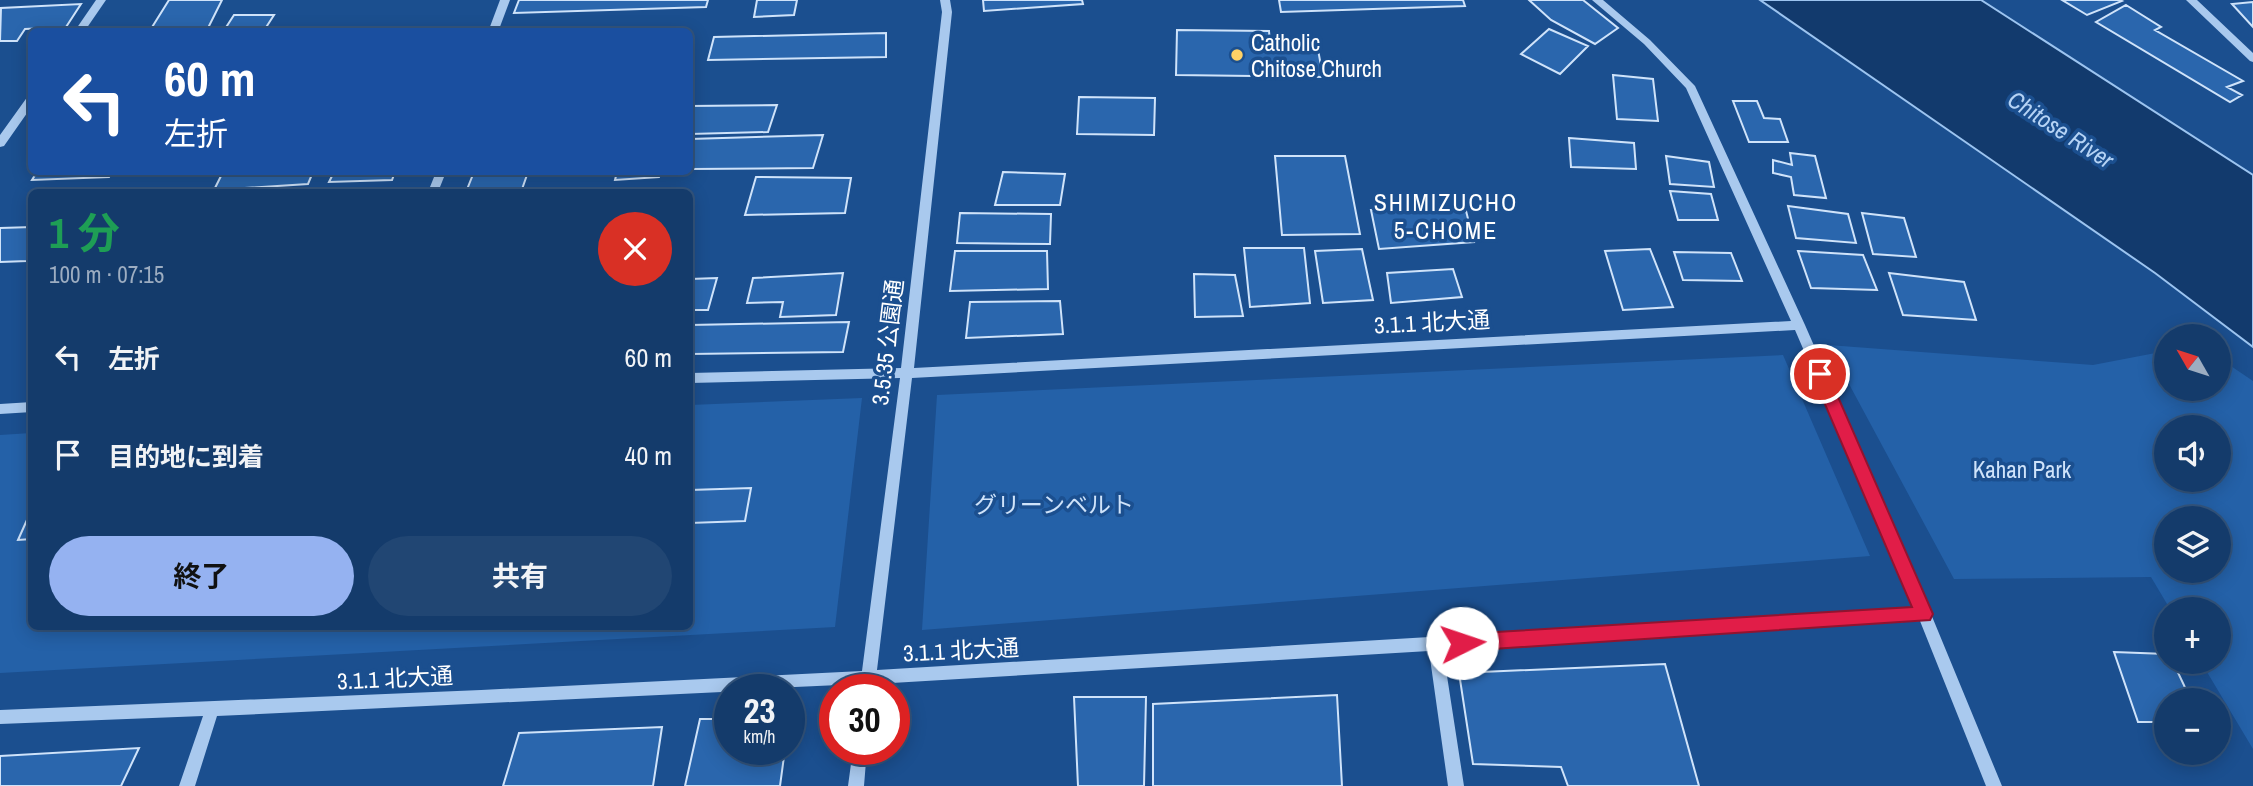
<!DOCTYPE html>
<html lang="ja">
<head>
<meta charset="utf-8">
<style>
	:root { --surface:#143b6b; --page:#214673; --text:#f1f3f6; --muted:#9dadc1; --line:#33557e; --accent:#95b2f1 }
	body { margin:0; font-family:"Archivo Narrow","Noto Sans JP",sans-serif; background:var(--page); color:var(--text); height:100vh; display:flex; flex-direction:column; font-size:26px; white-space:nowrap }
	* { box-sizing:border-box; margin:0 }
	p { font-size:23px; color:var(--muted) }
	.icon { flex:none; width:38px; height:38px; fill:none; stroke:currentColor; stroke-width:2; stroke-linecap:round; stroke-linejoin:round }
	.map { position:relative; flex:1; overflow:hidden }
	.details { position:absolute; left:28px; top:189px; width:665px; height:441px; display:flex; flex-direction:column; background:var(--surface); border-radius:10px; box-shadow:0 4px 18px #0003,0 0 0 2px var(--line) }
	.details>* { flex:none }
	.banner { position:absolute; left:28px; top:28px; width:665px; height:147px; border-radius:10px; box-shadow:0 4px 18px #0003,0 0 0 2px var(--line); background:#1a4fa0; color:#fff; overflow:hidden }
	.needle { width:46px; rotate:309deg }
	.tools { position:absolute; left:2154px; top:324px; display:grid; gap:14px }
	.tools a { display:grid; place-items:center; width:77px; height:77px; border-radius:50%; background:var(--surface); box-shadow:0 4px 18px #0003,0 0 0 2px var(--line); font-size:35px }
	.speed { position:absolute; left:714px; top:674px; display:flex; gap:14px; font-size:35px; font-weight:700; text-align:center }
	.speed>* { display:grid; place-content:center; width:91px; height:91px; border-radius:50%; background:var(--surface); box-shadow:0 4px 18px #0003,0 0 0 2px var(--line); line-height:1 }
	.speed small { font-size:18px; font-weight:400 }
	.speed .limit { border:10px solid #d22; background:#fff; color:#111 }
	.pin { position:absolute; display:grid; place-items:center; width:60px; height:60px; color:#fff; margin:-30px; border:4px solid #fff; border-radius:50%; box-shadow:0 2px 7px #0007 }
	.me { position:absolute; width:77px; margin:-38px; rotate:86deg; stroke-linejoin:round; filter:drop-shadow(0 0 5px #0008) }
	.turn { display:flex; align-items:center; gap:24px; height:147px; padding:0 21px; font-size:32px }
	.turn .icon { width:91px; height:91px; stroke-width:2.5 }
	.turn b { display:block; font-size:49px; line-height:60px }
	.round { display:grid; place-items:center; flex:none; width:74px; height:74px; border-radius:37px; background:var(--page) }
	.headline { display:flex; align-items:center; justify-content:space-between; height:119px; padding:0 21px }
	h1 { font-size:42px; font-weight:700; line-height:52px; color:#1e9e55 }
	.primary-button { display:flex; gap:14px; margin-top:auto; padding:14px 21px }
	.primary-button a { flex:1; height:80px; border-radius:42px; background:var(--accent); color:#111; font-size:28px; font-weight:700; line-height:80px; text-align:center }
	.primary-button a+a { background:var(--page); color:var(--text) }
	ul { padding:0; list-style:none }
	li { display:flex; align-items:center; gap:21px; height:98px; padding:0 21px }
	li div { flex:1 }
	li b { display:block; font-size:26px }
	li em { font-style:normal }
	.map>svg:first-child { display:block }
	.green { fill:#2461a8; fill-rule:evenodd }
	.water { fill:#123a6d; stroke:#9cc4f0; stroke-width:2 }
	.building { fill:#2a66ad; stroke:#cfe3fa; stroke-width:2 }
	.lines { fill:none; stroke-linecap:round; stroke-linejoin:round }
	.minor { fill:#a9c9ee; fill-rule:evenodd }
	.route { fill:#e11d48; stroke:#92132f; stroke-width:2 }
	.poi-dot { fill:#ffd166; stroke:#1b4f8f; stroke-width:2.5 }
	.labels { text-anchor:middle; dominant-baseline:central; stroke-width:7; stroke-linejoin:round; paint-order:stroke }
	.poi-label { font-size:23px; fill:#fff; stroke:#1b4f8f; text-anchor:start }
	.street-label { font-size:23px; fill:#fff; stroke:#1b4f8f }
	.park-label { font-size:23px; fill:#cfe3fa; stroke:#1b4f8f }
	.water-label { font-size:24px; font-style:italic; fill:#b5d3f5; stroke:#1b4f8f }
	.neighbourhood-label { font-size:24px; letter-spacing:2px; fill:#fff; stroke:#1b4f8f }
</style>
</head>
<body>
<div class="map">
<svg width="2253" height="786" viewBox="0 0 2253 786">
	<rect width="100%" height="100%" fill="#1b4f8f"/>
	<!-- green -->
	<path class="green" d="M 1828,345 L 2093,365 L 2166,351 L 2166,388 L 2219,388 L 2219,358 L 2253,381 L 2253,749 L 2201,662 L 2219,662 L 2219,609 L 2170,609 L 2151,577 L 1954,579 ZM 2166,427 L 2219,427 L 2219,480 L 2166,480 ZM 2166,518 L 2219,518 L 2219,570 L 2166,570 Z
		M 1783,355 L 1870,556 L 922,630 L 937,395 Z
		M 862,398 L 835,627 L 0,673 L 0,435 L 31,433 L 32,626 L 690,626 L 690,405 Z"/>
	<!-- water -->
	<path class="water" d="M 1760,0 L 1981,0 L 2253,175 L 2253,347 L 2155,273 Z"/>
	<!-- building -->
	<path class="building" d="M 169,0 L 222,0 L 206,32 L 149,32 Z
		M 519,0 L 708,0 L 706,7 L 514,13 Z
		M 757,0 L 797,0 L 794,15 L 754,17 Z
		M 983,0 L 1082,0 L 1083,4 L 984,11 Z
		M 1279,0 L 1463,0 L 1465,6 L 1281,12 Z
		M 1529,0 L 1583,0 L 1618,28 L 1595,44 L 1551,20 Z
		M 2062,0 L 2120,0 L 2122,1 L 2087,15 Z
		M 2253,2 L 2253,27 L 2232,4 Z
		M 81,4 L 66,27 L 25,29 L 17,41 L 0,41 L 1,8 Z
		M 2126,5 L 2161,27 L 2155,30 L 2243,81 L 2227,87 L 2242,95 L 2230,102 L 2096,22 Z
		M 234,15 L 274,15 L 263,32 L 223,32 Z
		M 1549,29 L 1588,46 L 1560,74 L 1521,54 Z
		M 1177,30 L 1269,31 L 1270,43 L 1317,44 L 1323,77 L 1176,75 Z
		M 886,33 L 886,57 L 708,60 L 714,37 Z
		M 1613,75 L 1653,79 L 1658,121 L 1617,119 Z
		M 1079,97 L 1155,98 L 1154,135 L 1077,134 Z
		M 1733,101 L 1757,101 L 1764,118 L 1780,119 L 1788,142 L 1749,142 Z
		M 777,105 L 768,132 L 690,134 L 690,106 Z
		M 823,135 L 813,168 L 690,169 L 690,139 Z
		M 1569,138 L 1634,143 L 1636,169 L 1571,167 Z
		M 1790,153 L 1815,156 L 1826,198 L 1794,195 L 1791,177 L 1773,173 L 1773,160 L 1792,165 Z
		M 1275,156 L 1345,156 L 1360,234 L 1282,235 Z
		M 1666,156 L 1709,162 L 1714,187 L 1670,184 Z
		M 37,172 L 112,172 L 109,177 L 32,180 Z
		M 223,172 L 313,172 L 308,184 L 214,190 Z
		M 334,172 L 395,172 L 392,180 L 329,182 Z
		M 474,172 L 528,172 L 521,192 L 466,192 Z
		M 617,172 L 661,172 L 659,177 L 615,180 Z
		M 1003,172 L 1065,174 L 1060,205 L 995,205 Z
		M 756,177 L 851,178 L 845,213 L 745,215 Z
		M 1670,191 L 1711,194 L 1718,220 L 1678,220 Z
		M 1788,206 L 1848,214 L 1856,243 L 1796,238 Z
		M 1465,207 L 1474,242 L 1379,249 L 1371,210 Z
		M 960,213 L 1051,214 L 1050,244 L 957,243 Z
		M 1862,213 L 1904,218 L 1916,257 L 1873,254 Z
		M 32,227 L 32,254 L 27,261 L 0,262 L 0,228 Z
		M 1244,248 L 1304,248 L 1310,303 L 1250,307 Z
		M 1362,249 L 1373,300 L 1323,303 L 1315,251 Z
		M 1650,249 L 1673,307 L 1623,310 L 1605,251 Z
		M 955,251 L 1047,251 L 1048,289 L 950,291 Z
		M 1798,251 L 1863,255 L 1877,290 L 1811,288 Z
		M 1674,252 L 1731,253 L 1742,281 L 1683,280 Z
		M 1453,269 L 1462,297 L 1391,303 L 1387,273 Z
		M 843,273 L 836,315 L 780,317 L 783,302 L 747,303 L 753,278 Z
		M 1889,273 L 1964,282 L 1976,320 L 1903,315 Z
		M 1194,274 L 1235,275 L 1243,316 L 1195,317 Z
		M 717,278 L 708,310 L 690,310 L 690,279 Z
		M 1060,301 L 1063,334 L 966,338 L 970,302 Z
		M 849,322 L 843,352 L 690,354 L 690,325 Z
		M 751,488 L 745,521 L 690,523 L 690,490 Z
		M 31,511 L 32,539 L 18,540 Z
		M 2114,652 L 2166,654 L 2166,662 L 2173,662 L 2191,700 L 2166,700 L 2166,722 L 2138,722 Z
		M 1665,664 L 1699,786 L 1568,786 L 1561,767 L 1473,764 L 1459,673 Z
		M 1337,695 L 1342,786 L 1153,786 L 1153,704 Z
		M 1074,697 L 1146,697 L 1144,786 L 1078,786 Z
		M 700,719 L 730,719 L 730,749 L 785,749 L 780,786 L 685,786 Z
		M 662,727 L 653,786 L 503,786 L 519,733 Z
		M 139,748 L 121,786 L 0,786 L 0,756 Z"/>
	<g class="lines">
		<!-- minor -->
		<path class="minor" d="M 96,0 L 106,0 L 84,32 L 74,32 Z
			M 500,0 L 510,0 L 498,32 L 488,32 Z
			M 940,0 L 950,0 L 952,12 L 914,368 L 1791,321 L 1686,88 L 1644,44 L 1592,0 L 1603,0 L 1650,40 L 1695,86 L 1805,325 L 1931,614 L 2002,786 L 1986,786 L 1920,621 L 1443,650 L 1464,786 L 1448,786 L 1429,651 L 875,684 L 874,690 L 860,690 L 861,684 L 730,690 L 730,692 L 722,692 L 217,716 L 195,786 L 179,786 L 203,716 L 0,724 L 0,710 L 481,690 L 862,671 L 900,378 L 690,383 L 690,373 L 901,368 L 942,12 ZM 1795,330 L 1915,608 L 877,670 L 912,378 Z
			M 2186,0 L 2197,0 L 2253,53 L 2253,62 L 2250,61 Z
			M 32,95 L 32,106 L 4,146 L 0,147 L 0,135 L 28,96 Z
			M 436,172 L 446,172 L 438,192 L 428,192 Z
			M 32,402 L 32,412 L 0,414 L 0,404 Z
			M 853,749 L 867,749 L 864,786 L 848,786 Z"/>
	</g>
	<!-- route -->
	<path class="route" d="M 1820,367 L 1828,374 L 1933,614 L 1930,620 L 1462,651 L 1455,649 L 1453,643 L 1455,637 L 1462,634 L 1912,607 L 1812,374 Z"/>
	<!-- markers -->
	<circle class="poi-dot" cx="1237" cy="55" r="7"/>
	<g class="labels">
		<!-- poi labels -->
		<g class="poi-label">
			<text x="1251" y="42">Catholic<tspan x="1251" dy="26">Chitose Church</tspan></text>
		</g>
		<!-- street labels -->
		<g class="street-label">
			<text transform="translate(1432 322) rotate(-3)">3.1.1 北大通</text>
			<text transform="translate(887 342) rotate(-83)">3.5.35 公園通</text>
			<text transform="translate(961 650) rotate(-3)">3.1.1 北大通</text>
			<text transform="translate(395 678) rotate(-3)">3.1.1 北大通</text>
		</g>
		<!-- park labels -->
		<g class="park-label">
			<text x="2022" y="469">Kahan Park</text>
			<text x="1054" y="504">グリーンベルト</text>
		</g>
		<!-- water labels -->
		<g class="water-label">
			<text transform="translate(2061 129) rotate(33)">Chitose River</text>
		</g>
		<!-- neighbourhood labels -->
		<g class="neighbourhood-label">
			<text x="1446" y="202">SHIMIZUCHO<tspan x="1446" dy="28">5-CHOME</tspan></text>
		</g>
	</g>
</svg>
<div class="tools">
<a><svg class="needle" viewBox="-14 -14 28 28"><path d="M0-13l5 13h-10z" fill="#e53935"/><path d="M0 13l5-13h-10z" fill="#9dadc1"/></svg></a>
<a><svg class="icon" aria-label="sound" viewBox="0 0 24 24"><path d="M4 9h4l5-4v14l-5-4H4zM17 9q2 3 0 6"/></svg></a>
<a><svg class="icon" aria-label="layers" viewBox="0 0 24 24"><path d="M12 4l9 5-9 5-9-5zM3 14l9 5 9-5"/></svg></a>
<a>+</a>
<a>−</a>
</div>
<div class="speed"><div>23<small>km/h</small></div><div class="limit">30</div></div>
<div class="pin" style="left:1820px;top:374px;background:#d93025"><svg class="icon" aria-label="arrive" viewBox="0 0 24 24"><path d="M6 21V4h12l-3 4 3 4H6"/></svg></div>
<svg class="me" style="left:1462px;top:643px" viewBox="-20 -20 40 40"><circle r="19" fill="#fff"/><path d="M0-13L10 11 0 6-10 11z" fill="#e11d48"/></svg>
<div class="banner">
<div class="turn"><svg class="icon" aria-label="left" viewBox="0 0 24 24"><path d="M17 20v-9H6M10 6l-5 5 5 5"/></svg><div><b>60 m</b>左折</div></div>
</div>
<section class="details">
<div class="headline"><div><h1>1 分</h1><p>100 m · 07:15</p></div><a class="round" style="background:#d93025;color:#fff"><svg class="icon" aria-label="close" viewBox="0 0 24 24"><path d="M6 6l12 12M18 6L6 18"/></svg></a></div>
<ul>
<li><svg class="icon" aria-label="left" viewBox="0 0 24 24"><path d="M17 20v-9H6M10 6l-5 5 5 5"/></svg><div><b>左折</b></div><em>60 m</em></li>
<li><svg class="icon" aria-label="arrive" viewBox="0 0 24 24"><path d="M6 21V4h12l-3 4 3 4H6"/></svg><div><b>目的地に到着</b></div><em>40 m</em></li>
</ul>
<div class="primary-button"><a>終了</a><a>共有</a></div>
</section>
</div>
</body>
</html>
